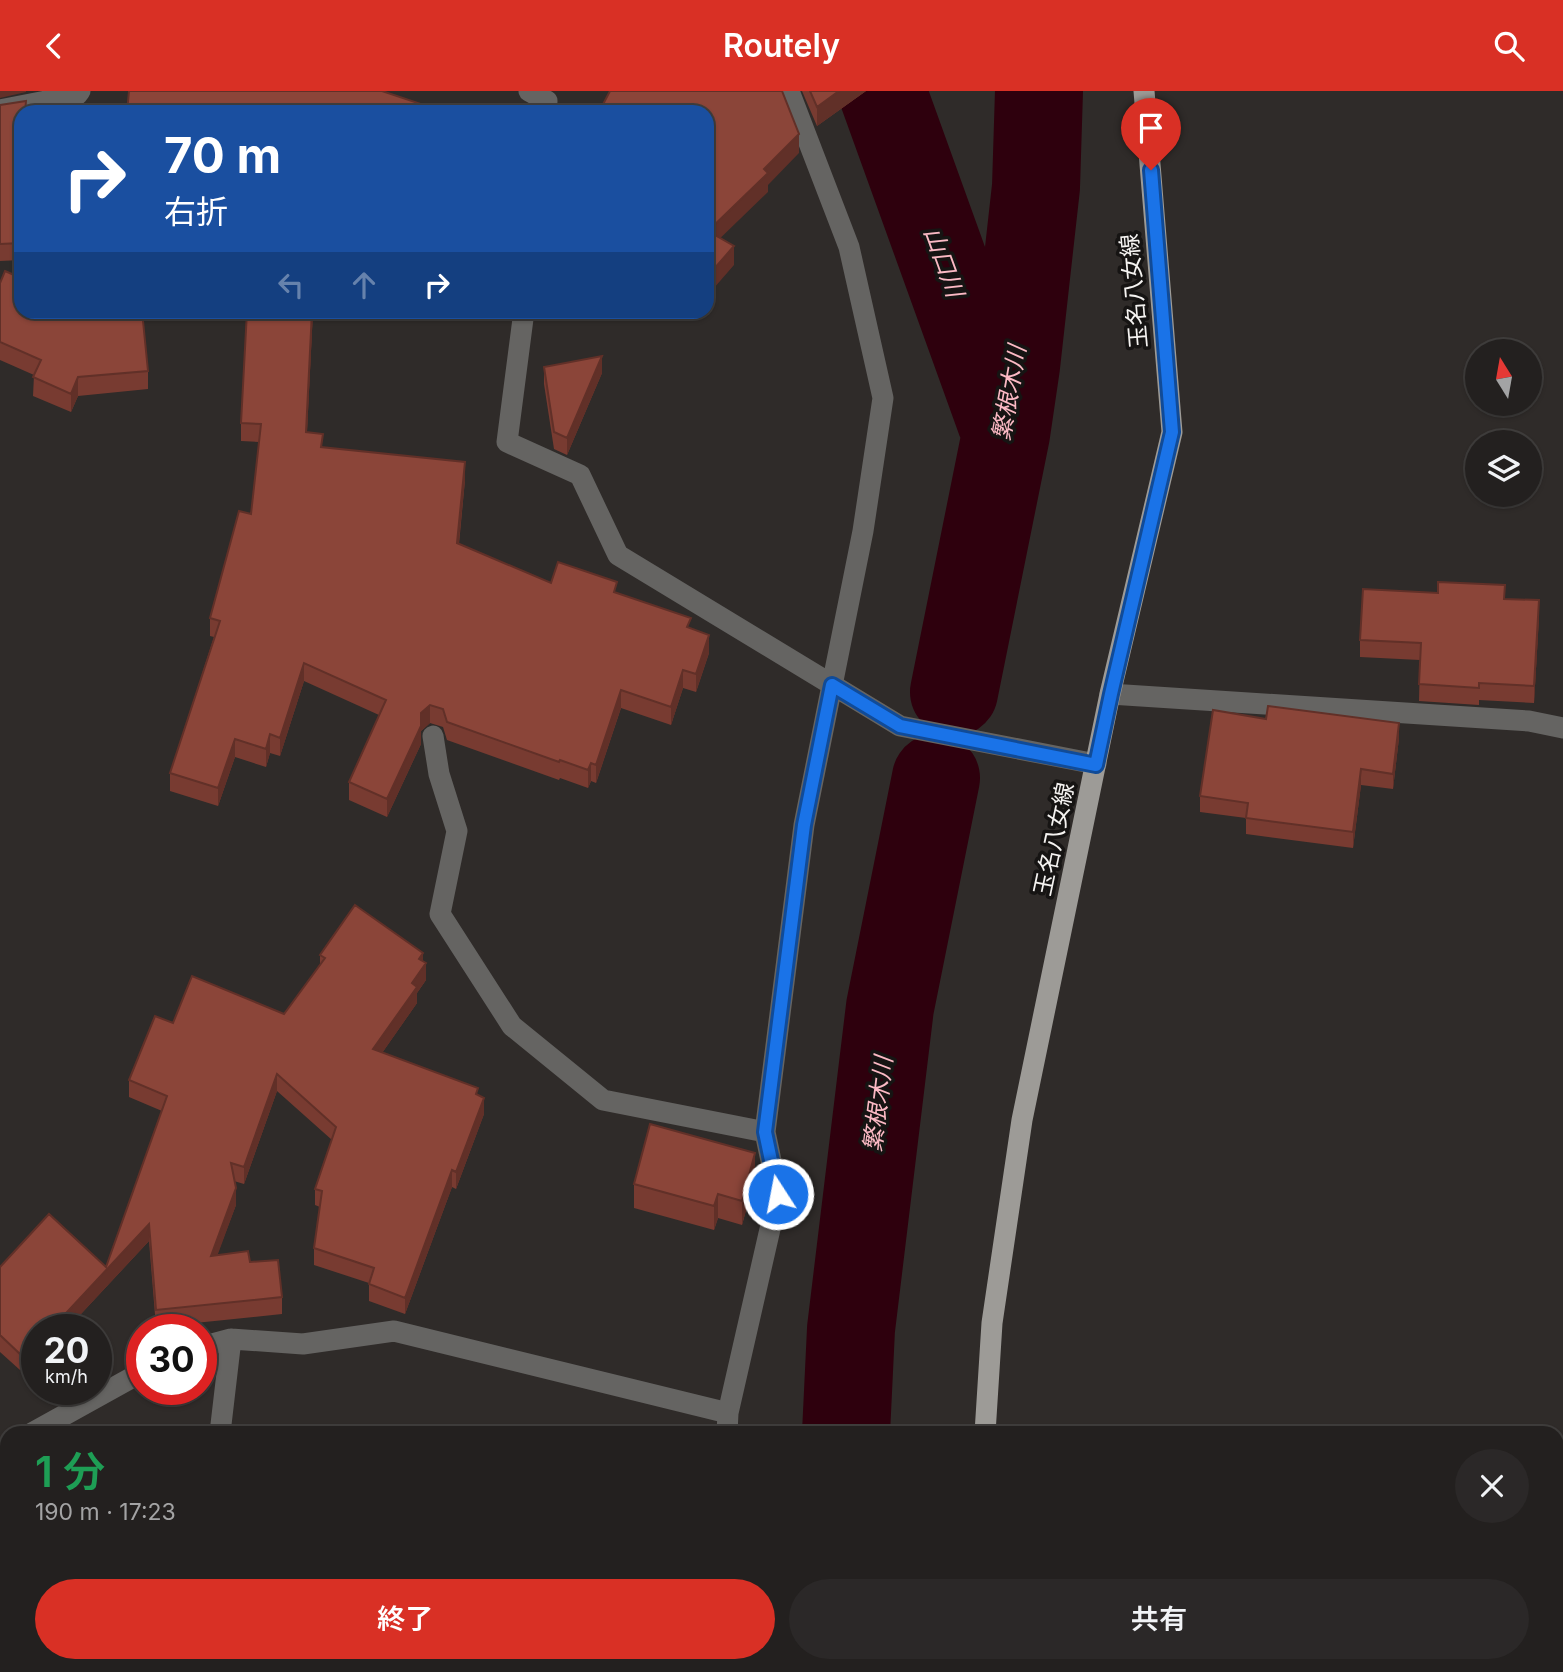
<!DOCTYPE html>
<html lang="ja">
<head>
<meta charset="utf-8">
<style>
	:root { --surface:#23201f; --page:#2b2828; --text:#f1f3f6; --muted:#a3a3a4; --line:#403e3d; --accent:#d93025 }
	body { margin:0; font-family:Inter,"Noto Sans JP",sans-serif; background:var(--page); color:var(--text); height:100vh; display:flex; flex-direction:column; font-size:26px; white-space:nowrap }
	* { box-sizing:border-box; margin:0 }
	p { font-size:23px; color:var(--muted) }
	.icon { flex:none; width:38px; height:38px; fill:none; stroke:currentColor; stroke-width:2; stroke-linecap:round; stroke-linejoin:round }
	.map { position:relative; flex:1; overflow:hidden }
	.sheet { position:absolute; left:0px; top:1335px; width:1564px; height:247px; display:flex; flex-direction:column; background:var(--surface); border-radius:21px 21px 0 0; box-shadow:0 2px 5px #0004,0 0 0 2px var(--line) }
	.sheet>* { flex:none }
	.top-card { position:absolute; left:14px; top:14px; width:700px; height:214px; border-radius:21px; box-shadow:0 2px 5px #0004,0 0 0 2px var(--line); background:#1a4fa0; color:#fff; overflow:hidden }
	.needle { width:46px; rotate:349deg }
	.buttons { position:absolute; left:1465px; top:248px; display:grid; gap:14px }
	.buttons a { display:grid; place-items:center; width:77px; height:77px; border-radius:50%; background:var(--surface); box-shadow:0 2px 5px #0004,0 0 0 2px var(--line); font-size:35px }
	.speed { position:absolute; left:21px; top:1223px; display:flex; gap:14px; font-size:35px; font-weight:700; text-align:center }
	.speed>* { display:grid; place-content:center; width:91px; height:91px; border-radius:50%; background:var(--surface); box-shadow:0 2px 5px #0004,0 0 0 2px var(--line); line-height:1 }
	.speed small { font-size:18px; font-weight:400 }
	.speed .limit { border:10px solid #d22; background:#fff; color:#111 }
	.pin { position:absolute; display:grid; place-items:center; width:60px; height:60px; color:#fff; margin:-72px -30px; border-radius:50% 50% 50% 0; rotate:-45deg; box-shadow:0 0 7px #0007 }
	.pin .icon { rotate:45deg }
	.me { position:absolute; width:77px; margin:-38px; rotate:349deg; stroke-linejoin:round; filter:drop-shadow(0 0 5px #0008) }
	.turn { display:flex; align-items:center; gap:24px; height:147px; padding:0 35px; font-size:32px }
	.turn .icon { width:91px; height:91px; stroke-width:2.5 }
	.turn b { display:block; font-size:49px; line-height:60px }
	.lanes { display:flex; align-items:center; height:66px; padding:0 35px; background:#0003; justify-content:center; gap:35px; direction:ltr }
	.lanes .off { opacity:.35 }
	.round { display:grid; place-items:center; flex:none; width:74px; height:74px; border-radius:37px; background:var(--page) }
	.summary { display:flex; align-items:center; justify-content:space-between; height:119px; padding:0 35px }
	h1 { font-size:42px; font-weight:600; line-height:52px; color:#1e9e55 }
	.primary-button { display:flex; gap:14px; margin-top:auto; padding:14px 35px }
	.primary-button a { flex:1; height:80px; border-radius:42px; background:var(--accent); color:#fff; font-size:28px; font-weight:600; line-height:80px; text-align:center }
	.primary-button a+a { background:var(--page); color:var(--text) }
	header { display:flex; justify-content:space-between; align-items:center; height:91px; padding:0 35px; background:var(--accent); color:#fff; font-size:32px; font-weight:600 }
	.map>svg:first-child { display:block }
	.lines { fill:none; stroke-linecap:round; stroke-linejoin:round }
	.river { stroke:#2e000d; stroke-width:88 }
	.street { stroke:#656462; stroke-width:21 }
	.primary { stroke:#9d9b97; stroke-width:21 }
	.wall { fill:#783b31 }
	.shaded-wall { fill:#613028 }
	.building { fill:#8b4539; stroke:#613028; stroke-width:2 }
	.route-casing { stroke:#114b97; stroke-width:18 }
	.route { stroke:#1a73e8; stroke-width:12 }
	.labels { text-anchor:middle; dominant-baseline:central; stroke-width:7; stroke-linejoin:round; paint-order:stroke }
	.street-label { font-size:23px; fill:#f5f3f1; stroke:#161413 }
	.water-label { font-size:24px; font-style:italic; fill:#fbb9c4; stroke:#161413 }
</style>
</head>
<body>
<header><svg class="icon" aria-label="back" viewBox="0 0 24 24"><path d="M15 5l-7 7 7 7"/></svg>Routely<svg class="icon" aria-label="search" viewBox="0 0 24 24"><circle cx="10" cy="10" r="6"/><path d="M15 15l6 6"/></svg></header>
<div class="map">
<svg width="1563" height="1581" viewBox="0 0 1563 1581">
	<rect width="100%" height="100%" fill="#2f2b29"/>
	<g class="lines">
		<!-- river -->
		<path class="river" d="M 882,0 L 1001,330
			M 954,601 L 1006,343 L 1016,275 L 1036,96 L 1039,0
			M 846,1342 L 851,1238 L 890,916 L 936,687
			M 833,1581 L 834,1575"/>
		<!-- street -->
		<path class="street" d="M 529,0 L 547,10 L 546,21
			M 0,19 L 77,4 L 80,0
			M 524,220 L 507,351 L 580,384 L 618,464 L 900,635 L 1096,673
			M 1110,603 L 1529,630 L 1563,637
			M 433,645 L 439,683 L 457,740 L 440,823 L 512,935 L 603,1009 L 765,1041
			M 201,1256 L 231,1248 L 303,1253 L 394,1240 L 728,1322
			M 32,1342 L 142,1281
			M 220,1342 L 231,1248
			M 727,1342 L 728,1322 L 778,1103 L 765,1041 L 804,734 L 863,440 L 883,307 L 849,156 L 789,0
			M 0,1360 L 7,1356
			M 211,1581 L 211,1575
			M 718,1581 L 718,1575"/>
		<!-- primary -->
		<path class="primary" d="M 985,1342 L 992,1232 L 1022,1029 L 1110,603 L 1172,341 L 1144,0
			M 970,1581 L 970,1575"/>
	</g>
	<!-- wall -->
	<path class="wall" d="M 802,0 L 866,0 L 817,35 Z
		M 0,14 L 21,21 L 21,169 L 0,170 Z
		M 0,192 L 148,280 L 148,298 L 78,305 L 71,321 L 33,305 L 34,284 L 0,269 Z
		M 234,220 L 313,220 L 307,341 L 323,356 L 465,389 L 459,453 L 551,492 L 617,502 L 691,538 L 709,562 L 696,601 L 683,597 L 671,634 L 621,617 L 596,692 L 591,690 L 588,697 L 560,687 L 559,689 L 447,649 L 443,636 L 430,632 L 421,640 L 421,653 L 387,726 L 349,709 L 349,691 L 379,624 L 304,590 L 280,665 L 270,662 L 266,676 L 235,666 L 218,715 L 170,700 L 170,682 L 214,546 L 210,545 L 210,527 L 251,423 L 259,351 L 241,350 L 241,332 L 247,222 L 234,222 Z
		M 346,220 L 365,220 L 364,223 Z
		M 378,220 L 397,220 L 396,224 Z
		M 544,276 L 602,282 L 567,364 L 554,358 L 544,293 Z
		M 1505,508 L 1539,526 L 1534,612 L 1479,609 L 1479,614 L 1419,610 L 1420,569 L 1360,566 L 1360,549 Z
		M 1399,647 L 1393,698 L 1361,694 L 1353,757 L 1246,743 L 1246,727 L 1200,721 L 1200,705 Z
		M 320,864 L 423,870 L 426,889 L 417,902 L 417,912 L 382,962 L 478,1004 L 484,1023 L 456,1098 L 452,1096 L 405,1223 L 369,1210 L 369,1192 L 314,1174 L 314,1157 L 320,1116 L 315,1114 L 315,1098 L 332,1049 L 277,1000 L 244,1093 L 234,1090 L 236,1114 L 217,1164 L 250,1171 L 282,1206 L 282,1223 L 156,1236 L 149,1150 L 66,1239 L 37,1239 L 37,1261 L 20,1279 L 0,1261 L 0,1176 L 106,1176 L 162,1020 L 129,1006 L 129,989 L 173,932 L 284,923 L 320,874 Z
		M 755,1087 L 742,1134 L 718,1127 L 714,1139 L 634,1117 L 634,1093 Z"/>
	<!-- shaded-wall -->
	<path class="shaded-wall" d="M 0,0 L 26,0 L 26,1 L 0,7 Z
		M 839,0 L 866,0 L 817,35 L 817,16 Z
		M 799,43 L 799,62 L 768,94 L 768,101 L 708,159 L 708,140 L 764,78 Z
		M 734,155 L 734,174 L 707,205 L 707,186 Z
		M 312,220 L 313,220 L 306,359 L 306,341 Z
		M 602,265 L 602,282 L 567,364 L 567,347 Z
		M 78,286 L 78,305 L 71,321 L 71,303 Z
		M 465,371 L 465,389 L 457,470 L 457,452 Z
		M 1539,509 L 1539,526 L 1534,612 L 1534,595 Z
		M 709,544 L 709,562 L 696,601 L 696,583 Z
		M 304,572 L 304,590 L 280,665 L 280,647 Z
		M 683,579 L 683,597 L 671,634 L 671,616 Z
		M 621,599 L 621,617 L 596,692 L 596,674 Z
		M 430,614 L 430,632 L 421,640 L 421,622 Z
		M 1399,632 L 1399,647 L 1393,698 L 1393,683 Z
		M 421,635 L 421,653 L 387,726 L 387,708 Z
		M 270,643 L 270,662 L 266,676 L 266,658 Z
		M 235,648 L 235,666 L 218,715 L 218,697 Z
		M 591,672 L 591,690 L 588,697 L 588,679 Z
		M 1361,678 L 1361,694 L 1353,757 L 1353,741 Z
		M 423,862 L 423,877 L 426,872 L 426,889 L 417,902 L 417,912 L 373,975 L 373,958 L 412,892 L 419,868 Z
		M 277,983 L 277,1000 L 244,1093 L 244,1076 Z
		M 484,1007 L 484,1023 L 456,1098 L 456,1081 Z
		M 755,1062 L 755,1087 L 742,1134 L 742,1110 Z
		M 452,1079 L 452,1096 L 405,1223 L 405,1207 Z
		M 236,1097 L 236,1114 L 211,1182 L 211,1165 Z
		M 718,1103 L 718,1127 L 714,1139 L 714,1115 Z
		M 149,1133 L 149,1150 L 66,1239 L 55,1239 L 55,1234 Z
		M 50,1230 L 50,1239 L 42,1239 Z
		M 37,1244 L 37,1261 L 20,1279 L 20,1263 Z
		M 1102,1575 L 1105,1575 L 1105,1581 L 1101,1581 Z"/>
	<!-- building -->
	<path class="building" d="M 129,0 L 382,0 L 427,15 L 425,20 L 427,21 L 127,21 Z
		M 610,0 L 782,0 L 799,43 L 764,78 L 768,82 L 708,140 L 734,155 L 707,186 L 707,21 L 599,21 Z
		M 810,0 L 839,0 L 817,16 Z
		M 26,10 L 25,21 L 21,21 L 21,152 L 0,153 L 0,14 Z
		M 5,180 L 21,187 L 21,220 L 95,220 L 100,223 L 100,220 L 142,220 L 148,280 L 78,286 L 71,303 L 33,286 L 41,269 L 0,251 L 0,192 Z
		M 247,220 L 312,220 L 306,341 L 323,343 L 321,356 L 465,371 L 457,452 L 551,492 L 558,471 L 617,491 L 614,501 L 691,527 L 687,536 L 709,544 L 696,583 L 683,579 L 671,616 L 621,599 L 596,674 L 591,672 L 588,679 L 560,669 L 559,671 L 447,631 L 443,618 L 430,614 L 421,622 L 421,635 L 387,708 L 349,691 L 386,609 L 304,572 L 280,647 L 270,643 L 266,658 L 235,648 L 218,697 L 170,682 L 220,530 L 210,527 L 239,420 L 251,423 L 261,333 L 241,332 Z
		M 602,265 L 567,347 L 554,341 L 544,276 Z
		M 1438,491 L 1505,494 L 1504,508 L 1539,509 L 1534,595 L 1479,592 L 1479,597 L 1419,593 L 1421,552 L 1360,549 L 1363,498 L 1438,502 Z
		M 1268,615 L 1399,632 L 1393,683 L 1361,678 L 1353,741 L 1246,727 L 1248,712 L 1200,705 L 1213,619 L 1266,628 Z
		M 355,814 L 423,862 L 419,868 L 426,872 L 412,892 L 417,896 L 373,958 L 478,997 L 476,1003 L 484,1007 L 456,1081 L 452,1079 L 405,1207 L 369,1193 L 374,1177 L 314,1157 L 322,1100 L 315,1098 L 336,1036 L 277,983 L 244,1076 L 231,1072 L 236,1097 L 211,1165 L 248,1160 L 250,1171 L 278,1169 L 282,1206 L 156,1219 L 149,1133 L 55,1234 L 50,1230 L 42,1239 L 37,1239 L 37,1244 L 20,1263 L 0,1244 L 0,1176 L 49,1123 L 106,1176 L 167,1005 L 129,989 L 155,925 L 173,932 L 192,885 L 284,923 L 325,867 L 320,864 Z
		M 650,1033 L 755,1062 L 742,1110 L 718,1103 L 714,1115 L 634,1093 Z
		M 1005,1575 L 1102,1575 L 1101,1581 L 1004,1581 Z"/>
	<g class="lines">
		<defs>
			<path id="route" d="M 778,1103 L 765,1041 L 804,734 L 832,594 L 900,635 L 1096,674 L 1111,603 L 1172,341 L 1151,79"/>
		</defs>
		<!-- route casing -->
		<use href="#route" class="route-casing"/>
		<!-- route -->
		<use href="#route" class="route"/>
	</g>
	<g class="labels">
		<!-- street labels -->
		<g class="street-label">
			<text transform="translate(1134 200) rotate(-95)">玉名八女線</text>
			<text transform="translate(1054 748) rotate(-78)">玉名八女線</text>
		</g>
		<!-- water labels -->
		<g class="water-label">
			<text transform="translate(944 171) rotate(70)">山口川</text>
			<text transform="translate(1009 302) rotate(-80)">繁根木川</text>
			<text transform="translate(878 1013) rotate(-83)">繁根木川</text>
		</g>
	</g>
</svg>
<div class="buttons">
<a><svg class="needle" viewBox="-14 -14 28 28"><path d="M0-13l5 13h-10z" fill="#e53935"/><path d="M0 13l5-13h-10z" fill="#a3a3a4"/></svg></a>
<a><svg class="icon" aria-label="layers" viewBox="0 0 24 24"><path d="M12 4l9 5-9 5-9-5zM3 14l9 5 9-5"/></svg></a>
</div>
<div class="speed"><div>20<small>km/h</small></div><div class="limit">30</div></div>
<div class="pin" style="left:1151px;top:79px;background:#d93025"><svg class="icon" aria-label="arrive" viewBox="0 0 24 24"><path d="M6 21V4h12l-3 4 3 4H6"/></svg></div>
<svg class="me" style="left:778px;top:1103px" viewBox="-20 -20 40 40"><circle r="17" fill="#1a73e8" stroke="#fff" stroke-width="3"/><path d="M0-11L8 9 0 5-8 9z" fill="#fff"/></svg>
<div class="top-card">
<div class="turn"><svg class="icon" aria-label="right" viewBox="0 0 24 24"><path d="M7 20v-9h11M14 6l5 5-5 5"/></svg><div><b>70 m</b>右折</div></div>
<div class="lanes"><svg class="icon off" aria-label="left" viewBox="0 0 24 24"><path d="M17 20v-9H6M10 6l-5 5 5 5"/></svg><svg class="icon off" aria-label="ahead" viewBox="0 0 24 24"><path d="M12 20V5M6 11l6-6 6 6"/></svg><svg class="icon" aria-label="right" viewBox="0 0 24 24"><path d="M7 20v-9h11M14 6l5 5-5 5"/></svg></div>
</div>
<section class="sheet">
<div class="summary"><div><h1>1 分</h1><p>190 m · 17:23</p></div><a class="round"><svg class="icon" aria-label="close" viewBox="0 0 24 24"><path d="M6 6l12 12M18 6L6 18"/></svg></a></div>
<div class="primary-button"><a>終了</a><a>共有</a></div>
</section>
</div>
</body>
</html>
